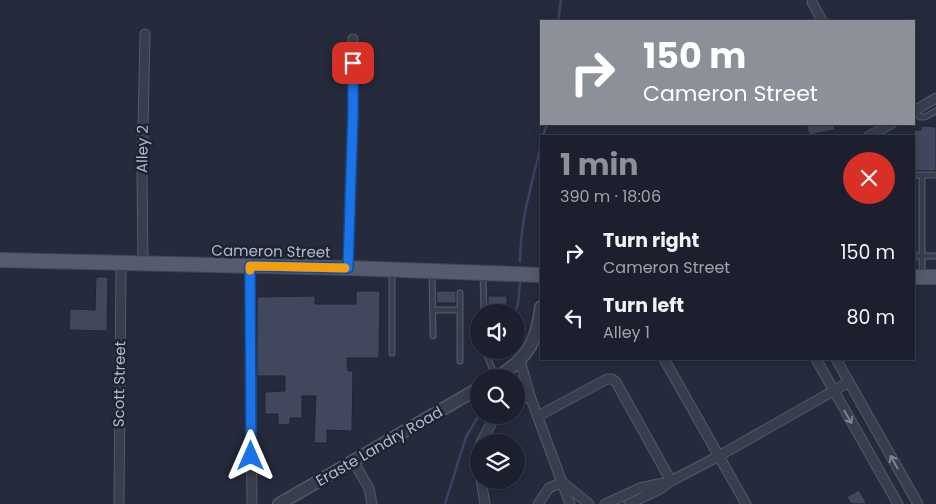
<!DOCTYPE html>
<html lang="en">
<head>
<meta charset="utf-8">
<style>
	:root { --surface:#1c202e; --page:#252836; --text:#f1f3f6; --muted:#a0a3aa; --line:#3a3e4a; --accent:#8c9099 }
	body { margin:0; font-family:Poppins,sans-serif; background:var(--page); color:var(--text); height:100vh; display:flex; flex-direction:column; font-size:19px; white-space:nowrap }
	* { box-sizing:border-box; margin:0 }
	p { font-size:16px; color:var(--muted) }
	.icon { flex:none; width:28px; height:28px; fill:none; stroke:currentColor; stroke-width:2; stroke-linecap:round; stroke-linejoin:round }
	.map { position:relative; flex:1; overflow:hidden }
	.panel { position:absolute; left:540px; top:135px; width:375px; height:225px; display:flex; flex-direction:column; background:var(--surface); border-radius:0px; box-shadow:0 2px 12px #0003,0 0 0 1px var(--line) }
	.panel>* { flex:none }
	.banner { position:absolute; left:540px; top:20px; width:375px; height:105px; border-radius:0px; box-shadow:0 2px 12px #0003,0 0 0 1px var(--line); background:#8c9099; color:#fff; overflow:hidden }
	.buttons { position:absolute; left:470px; top:304px; display:grid; gap:10px }
	.buttons a { display:grid; place-items:center; width:55px; height:55px; border-radius:50%; background:var(--surface); box-shadow:0 2px 12px #0003,0 0 0 1px var(--line); font-size:25px }
	.pin { position:absolute; display:grid; place-items:center; width:42px; height:42px; color:#fff; margin:-21px; border-radius:10px; box-shadow:0 2px 8px #0006 }
	.me { position:absolute; width:55px; margin:-28px; rotate:0deg; stroke-linejoin:round; filter:drop-shadow(0 0 4px #0008) }
	.turn { display:flex; align-items:center; gap:18px; height:105px; padding:0 20px; font-size:22px }
	.turn .icon { width:65px; height:65px; stroke-width:2.5 }
	.turn b { display:block; font-size:35px; line-height:42px }
	.round { display:grid; place-items:center; flex:none; width:52px; height:52px; border-radius:26px; background:var(--page) }
	.headline { display:flex; align-items:center; justify-content:space-between; height:85px; padding:0 20px }
	h1 { font-size:30px; font-weight:700; line-height:38px; color:var(--accent) }
	ul { padding:0; list-style:none }
	li { display:flex; align-items:center; gap:15px; height:65px; padding:0 20px }
	li div { flex:1 }
	li b { display:block; font-size:19px }
	li em { font-style:normal }
	.map>svg:first-child { display:block }
	.lines { fill:none; stroke-linecap:round; stroke-linejoin:round }
	.stream { stroke:#394364; stroke-width:2.5 }
	.building { fill:#41475d; stroke:#1f2534 }
	.service-casing { stroke:#535968; stroke-width:7 }
	.minor-casing { stroke:#535968; stroke-width:11 }
	.tertiary-casing { stroke:#535968; stroke-width:14 }
	.primary-casing { stroke:#414756; stroke-width:16 }
	.service { stroke:#383e4d; stroke-width:4.5 }
	.minor { stroke:#383e4d; stroke-width:9 }
	.tertiary { stroke:#383e4d; stroke-width:11 }
	.primary { stroke:#565c6d; stroke-width:14 }
	.oneway { stroke:#7c8291 }
	.route-casing { stroke:#114b97; stroke-width:12 }
	.route { stroke:#1a73e8; stroke-width:9 }
	.slow { stroke:#f59e0b; stroke-width:9 }
	.labels { text-anchor:middle; dominant-baseline:central; stroke-width:5; stroke-linejoin:round; paint-order:stroke }
	.street-label { font-size:15px; fill:#b4b9c8; stroke:#1d2332 }
</style>
</head>
<body>
<div class="map">
<svg width="936" height="504" viewBox="0 0 936 504">
	<rect width="100%" height="100%" fill="#252b3d"/>
	<g class="lines">
		<!-- stream -->
		<path class="stream" d="M 558,21 L 561,0
			M 543,136 L 547,124
			M 520,261 C 520,222 532,183 541,145
			M 515,312 L 518,304 L 520,283
			M 497,359 L 500,350
			M 445,504 L 466,437 L 479,415"/>
	</g>
	<!-- building -->
	<path class="building" d="M 806,124 L 834,124 L 835,130 L 809,135 Z
		M 921,126 L 936,127 L 936,171 L 914,171 L 914,130 L 921,130 Z
		M 96,277 L 108,277 L 107,331 L 69,330 L 70,309 L 95,310 Z
		M 356,291 L 380,291 L 379,358 L 347,358 L 348,371 L 353,371 L 352,431 L 327,430 L 327,443 L 314,443 L 316,396 L 302,396 L 302,418 L 290,418 L 290,424 L 278,425 L 278,414 L 265,414 L 265,392 L 285,391 L 285,376 L 257,376 L 257,297 L 315,296 L 315,304 L 356,304 Z
		M 436,291 L 456,291 L 456,303 L 437,303 Z
		M 488,296 L 507,296 L 507,312 L 488,312 Z
		M 859,490 L 867,504 L 851,504 L 847,497 Z"/>
	<g class="lines">
		<defs>
			<path id="service" d="M 914,110 L 920,117 L 925,117 L 936,111
				M 914,175 L 936,175
				M 914,256 L 936,256
				M 392,271 L 392,353
				M 432,273 L 433,336
				M 483,274 L 484,312
				M 922,275 L 922,175
				M 460,293 L 460,361
				M 433,310 L 460,310
				M 485,350 L 495,376"/>
			<path id="minor" d="M 812,2 L 822,21
				M 914,111 L 936,98
				M 869,136 L 891,124
				M 143,264 L 142,176 L 145,34
				M 250,266 L 252,504
				M 348,268 L 353,112 L 353,39
				M 664,359 L 746,504
				M 816,359 L 898,504
				M 836,359 L 918,504
				M 520,360 L 530,396 L 570,504
				M 516,401 L 530,396
				M 538,416 L 607,379 L 612,379 L 616,382 L 671,481
				M 481,442 L 496,415
				M 479,454 L 479,469
				M 353,461 L 369,488 L 372,504
				M 481,480 L 485,504
				M 562,482 L 589,504
				M 119,504 L 121,263
				M 538,504 L 549,488 L 562,482
				M 605,504 L 640,488 L 668,482
				M 629,504 L 660,489 L 671,481 L 719,456 L 849,382"/>
			<path id="tertiary" d="M 496,378 C 528,358 536,344 541,307
				M 279,504 L 479,388"/>
			<path id="primary" d="M 0,260 L 348,268 L 541,275
				M 914,277 L 936,277"/>
		</defs>
		<!-- service casing -->
		<use href="#service" class="service-casing"/>
		<!-- minor casing -->
		<use href="#minor" class="minor-casing"/>
		<!-- tertiary casing -->
		<use href="#tertiary" class="tertiary-casing"/>
		<!-- primary casing -->
		<use href="#primary" class="primary-casing"/>
		<!-- service -->
		<use href="#service" class="service"/>
		<!-- minor -->
		<use href="#minor" class="minor"/>
		<!-- tertiary -->
		<use href="#tertiary" class="tertiary"/>
		<!-- primary -->
		<use href="#primary" class="primary"/>
	</g>
	<!-- one-way arrows -->
	<defs><path id="oneway-shaft" d="M-6 0H5M1.5-3L5.5 0L1.5 3" fill="none" stroke-width="1.6" stroke-linecap="round" stroke-linejoin="round" transform="scale(1.25)"/></defs>
	<g class="oneway">
		<use href="#oneway-shaft" transform="translate(848 417) rotate(60)"/>
		<use href="#oneway-shaft" transform="translate(894 462) rotate(-119)"/>
	</g>
	<g class="lines">
		<defs>
			<path id="route" d="M 251,456 L 250,266 L 348,268 L 353,112 L 353,63"/>
		</defs>
		<!-- route casing -->
		<use href="#route" class="route-casing"/>
		<!-- route -->
		<use href="#route" class="route"/>
		<!-- slow -->
		<path class="slow" d="M 250,270 L 250,266 L 345,268"/>
	</g>
	<g class="labels">
		<!-- street labels -->
		<g class="street-label">
			<text transform="translate(142 149) rotate(-89)">Alley 2</text>
			<text transform="translate(271 251) rotate(1)">Cameron Street</text>
			<text transform="translate(119 384) rotate(-89)">Scott Street</text>
			<text transform="translate(379 446) rotate(-30)">Eraste Landry Road</text>
		</g>
	</g>
</svg>
<div class="buttons">
<a><svg class="icon" aria-label="sound" viewBox="0 0 24 24"><path d="M4 9h4l5-4v14l-5-4H4zM17 9q2 3 0 6"/></svg></a>
<a><svg class="icon" aria-label="search" viewBox="0 0 24 24"><circle cx="10" cy="10" r="6"/><path d="M15 15l6 6"/></svg></a>
<a><svg class="icon" aria-label="layers" viewBox="0 0 24 24"><path d="M12 4l9 5-9 5-9-5zM3 14l9 5 9-5"/></svg></a>
</div>
<div class="pin" style="left:353px;top:63px;background:#d93025"><svg class="icon" aria-label="arrive" viewBox="0 0 24 24"><path d="M6 21V4h12l-3 4 3 4H6"/></svg></div>
<svg class="me" style="left:251px;top:456px" viewBox="-20 -20 40 40"><path d="M0-17L14 15 0 8-14 15z" fill="#1a73e8" stroke="#fff" stroke-width="4"/></svg>
<div class="banner">
<div class="turn"><svg class="icon" aria-label="right" viewBox="0 0 24 24"><path d="M7 20v-9h11M14 6l5 5-5 5"/></svg><div><b>150 m</b>Cameron Street</div></div>
</div>
<section class="panel">
<div class="headline"><div><h1>1 min</h1><p>390 m · 18:06</p></div><a class="round" style="background:#d93025;color:#fff"><svg class="icon" aria-label="close" viewBox="0 0 24 24"><path d="M6 6l12 12M18 6L6 18"/></svg></a></div>
<ul>
<li><svg class="icon" aria-label="right" viewBox="0 0 24 24"><path d="M7 20v-9h11M14 6l5 5-5 5"/></svg><div><b>Turn right</b><p>Cameron Street</p></div><em>150 m</em></li>
<li><svg class="icon" aria-label="left" viewBox="0 0 24 24"><path d="M17 20v-9H6M10 6l-5 5 5 5"/></svg><div><b>Turn left</b><p>Alley 1</p></div><em>80 m</em></li>
</ul>
</section>
</div>
</body>
</html>
